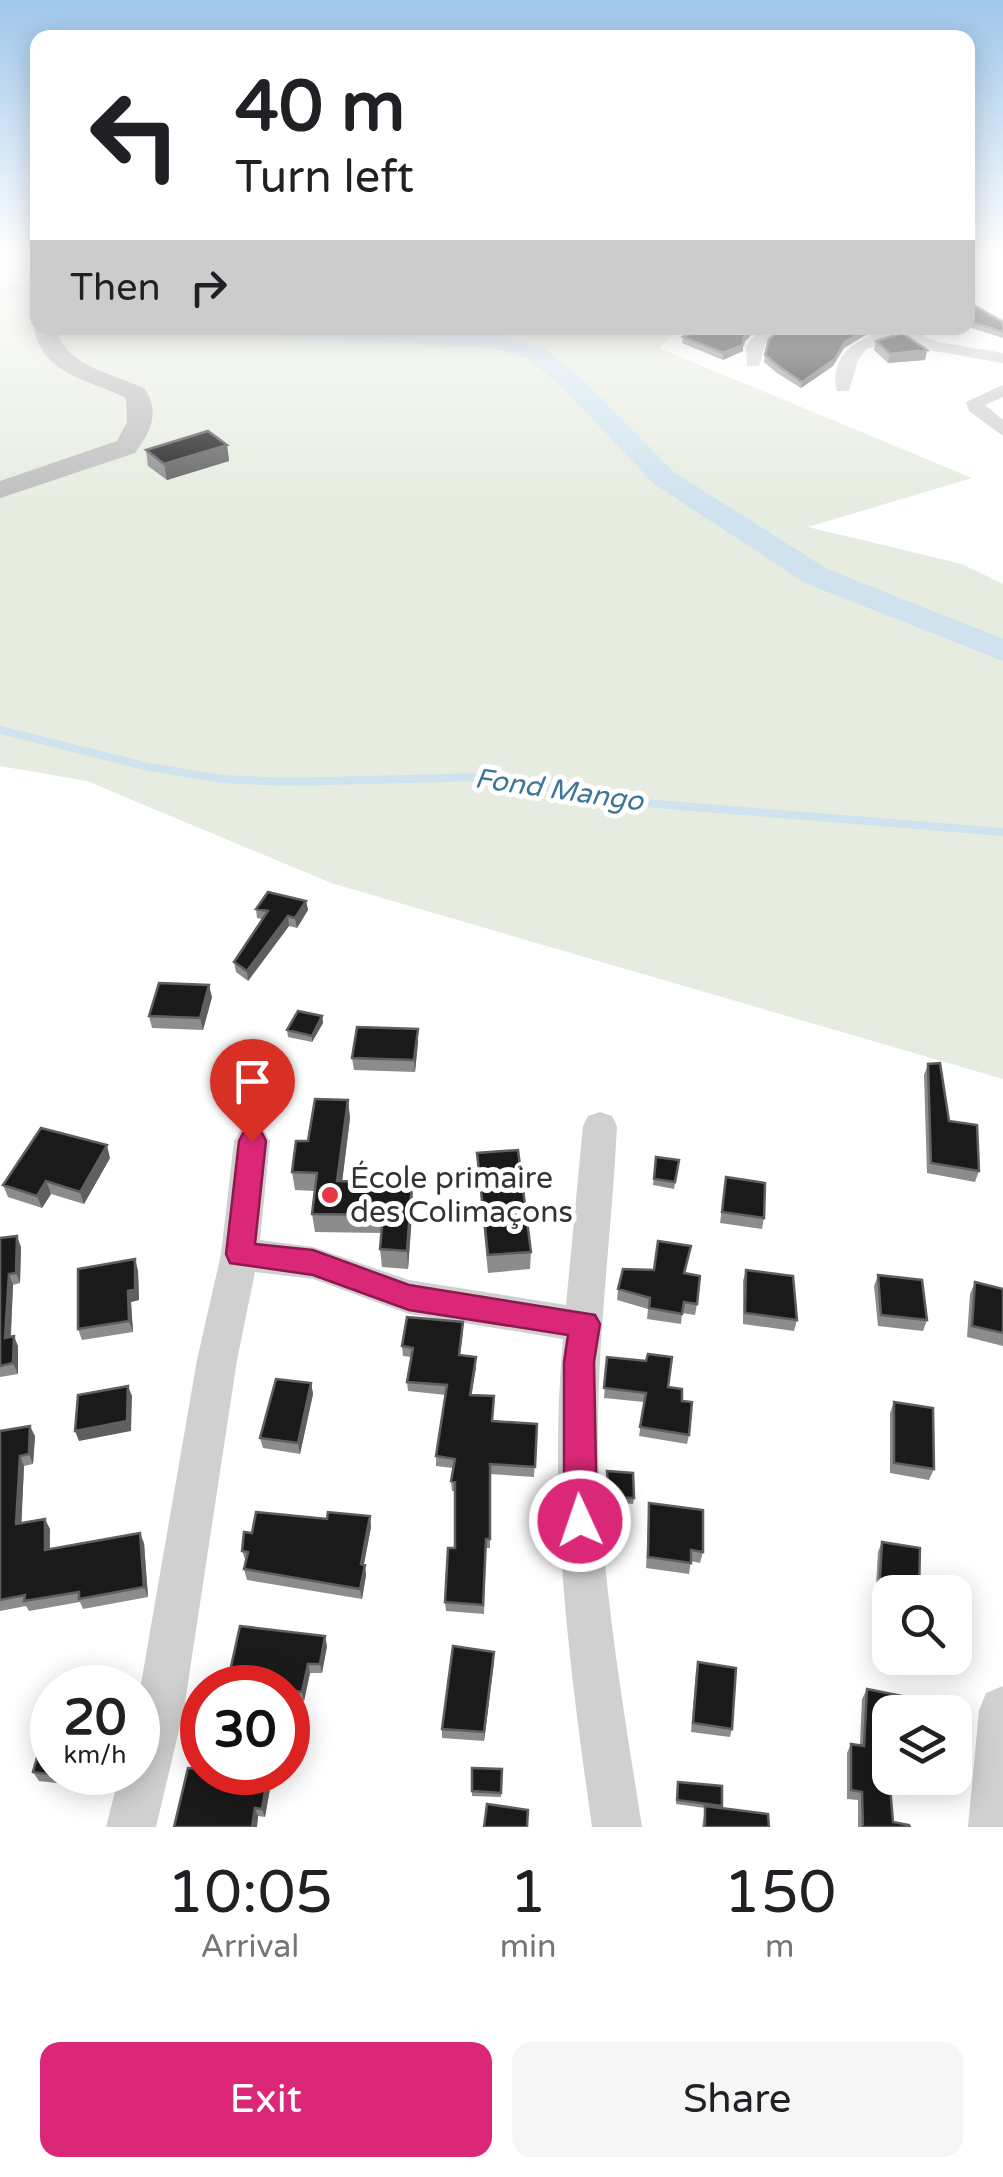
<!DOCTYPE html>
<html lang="en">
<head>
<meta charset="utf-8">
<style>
	:root { --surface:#fff; --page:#f6f6f6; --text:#202124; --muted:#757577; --accent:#db2777 }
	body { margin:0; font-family:"Varela Round",sans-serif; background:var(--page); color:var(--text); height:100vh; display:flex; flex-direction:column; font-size:38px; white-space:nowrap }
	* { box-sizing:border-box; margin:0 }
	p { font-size:32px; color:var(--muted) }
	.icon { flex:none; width:55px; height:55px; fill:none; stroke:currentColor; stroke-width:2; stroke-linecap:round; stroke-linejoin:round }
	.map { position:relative; height:1827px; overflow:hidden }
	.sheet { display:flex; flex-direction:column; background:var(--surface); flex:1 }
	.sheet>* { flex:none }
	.banner { position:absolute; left:30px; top:30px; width:945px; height:305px; border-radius:20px; box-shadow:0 5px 25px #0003; background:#fff; color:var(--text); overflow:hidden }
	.tools { position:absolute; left:872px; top:1575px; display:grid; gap:20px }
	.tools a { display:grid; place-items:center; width:100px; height:100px; border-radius:20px; background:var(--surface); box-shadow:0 5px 25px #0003; font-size:50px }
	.speed { position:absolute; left:30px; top:1665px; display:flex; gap:20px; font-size:50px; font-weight:700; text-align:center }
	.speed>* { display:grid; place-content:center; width:130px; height:130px; border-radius:50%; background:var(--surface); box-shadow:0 5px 25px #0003; line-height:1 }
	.speed small { font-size:25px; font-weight:400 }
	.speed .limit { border:15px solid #d22; background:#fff; color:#111 }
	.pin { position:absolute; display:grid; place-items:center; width:85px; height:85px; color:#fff; margin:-102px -42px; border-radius:50% 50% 50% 0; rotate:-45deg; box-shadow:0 0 10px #0007 }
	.pin .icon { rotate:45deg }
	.me { position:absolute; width:110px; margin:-55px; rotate:357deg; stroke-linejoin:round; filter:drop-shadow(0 0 8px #0008) }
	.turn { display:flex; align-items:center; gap:35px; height:210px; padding:0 40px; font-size:45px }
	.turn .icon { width:130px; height:130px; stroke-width:2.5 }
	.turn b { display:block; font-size:70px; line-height:85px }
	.then { display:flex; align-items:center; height:95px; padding:0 40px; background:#0003; gap:20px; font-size:38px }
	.eta { display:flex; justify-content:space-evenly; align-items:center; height:170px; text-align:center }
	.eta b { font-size:60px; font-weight:600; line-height:70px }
	.action { display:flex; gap:20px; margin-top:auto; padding:20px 40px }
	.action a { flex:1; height:115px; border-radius:20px; background:var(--accent); color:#fff; font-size:40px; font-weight:600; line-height:115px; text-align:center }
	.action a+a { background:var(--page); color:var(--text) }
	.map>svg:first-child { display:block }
	.green { fill:#e6ecdf }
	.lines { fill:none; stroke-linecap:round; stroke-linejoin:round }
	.stream-far1 { stroke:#cfe2ee; stroke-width:4 }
	.stream { stroke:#cfe2ee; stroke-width:8 }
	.river { fill:#cfe2ee; fill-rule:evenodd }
	.street { fill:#d0d0d0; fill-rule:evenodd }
	.secondary { fill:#bdbdbd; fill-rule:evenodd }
	.wall { fill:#8c8c8c }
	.shaded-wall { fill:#5f5f5f }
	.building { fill:#1a1a1a; stroke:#5f5f5f; stroke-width:2.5 }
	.route { fill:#db2777; stroke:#8e194d; stroke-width:2.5 }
	.poi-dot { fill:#e63946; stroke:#fff; stroke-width:4 }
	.labels { text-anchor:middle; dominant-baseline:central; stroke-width:10; stroke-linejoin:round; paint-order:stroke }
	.water-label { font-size:28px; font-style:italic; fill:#3f7597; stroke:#fff }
	.near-poi-label { font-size:30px; fill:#333; stroke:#fff; text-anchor:start }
</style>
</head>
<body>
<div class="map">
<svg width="1003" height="1827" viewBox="0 0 1003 1827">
	<rect width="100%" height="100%" fill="#fff"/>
	<!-- green -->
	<path class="green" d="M 0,254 L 37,254 L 38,328 L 679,328 L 659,348 L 972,478 L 808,527 L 962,564 L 1003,584 L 1003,1079 L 331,883 L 87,781 L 0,766 Z"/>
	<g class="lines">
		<!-- stream-far1 -->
		<path class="stream-far1" d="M 968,255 L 1003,259
			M 430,328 L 434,337"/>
		<!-- stream -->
		<path class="stream" d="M 0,730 L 149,767 L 221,779 L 287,782 L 487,777 L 632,802 L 1003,832"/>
		<!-- river -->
		<path class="river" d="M 0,282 L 38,285 L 38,299 L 0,296 Z
			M 266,328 L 490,333 L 546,349 L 583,380 L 674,472 L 827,569 L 1003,639 L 1003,661 L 805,583 L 654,484 L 565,390 L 528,359 L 488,347 L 307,339 L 269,333 Z"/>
		<!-- street -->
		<path class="street" d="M 762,328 L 782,328 L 765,344 L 759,366 L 747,366 L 746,346 Z
			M 882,328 L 905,328 L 938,342 L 1003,353 L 1003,363 L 934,351 L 901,338 L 866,349 L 858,360 L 849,391 L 837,391 C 828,357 856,338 885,332 Z
			M 1003,385 L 1003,397 L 985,405 L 1003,420 L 1003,436 L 969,411 L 966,402 Z
			M 600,1112 L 612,1116 L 617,1126 C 612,1232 597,1337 598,1443 C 600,1572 622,1700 642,1827 L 592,1827 C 569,1664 548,1503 563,1339 L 409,1314 L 313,1279 L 255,1272 L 237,1360 L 184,1709 L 156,1827 L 106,1827 L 120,1772 L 138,1772 L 138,1701 L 197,1360 L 221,1254 L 234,1141 L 240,1131 L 252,1127 L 264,1131 L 270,1141 L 260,1240 L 313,1247 L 409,1280 L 566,1305 L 583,1126 L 588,1116 Z
			M 1003,1686 L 1003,1827 L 968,1827 L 979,1710 L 986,1693 Z"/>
		<!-- secondary -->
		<path class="secondary" d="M 37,323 L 38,328 L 56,328 C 66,368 112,372 145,389 C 160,413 151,431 135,453 L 0,498 L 0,481 L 117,441 L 127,422 L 126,398 C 89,379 42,375 34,328 Z"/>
	</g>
	<!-- wall -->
	<path class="wall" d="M 968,302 L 1003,322 L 1003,338 L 968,327 Z
		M 678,328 L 757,328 L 743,343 L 743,351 L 723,360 L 682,343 L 683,337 L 688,335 L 677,332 Z
		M 782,328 L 877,328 L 844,348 L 833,366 L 801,388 L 777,373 L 764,362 L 765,355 Z
		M 876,341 L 927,350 L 925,360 L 888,363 L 874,350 Z
		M 227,445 L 229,461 L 167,480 L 148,466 L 146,450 Z
		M 306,901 L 308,910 L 297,928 L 289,926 L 248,981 L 236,972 L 234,962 L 262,919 L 257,918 L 256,909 Z
		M 212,997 L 203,1030 L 152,1028 L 149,1016 Z
		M 322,1016 L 323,1023 L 312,1042 L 288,1037 L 287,1030 Z
		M 418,1029 L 418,1042 L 415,1072 L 354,1070 L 352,1058 Z
		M 928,1064 L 949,1121 L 979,1171 L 975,1182 L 927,1173 L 924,1075 Z
		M 348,1100 L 350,1118 L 342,1181 L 413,1201 L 408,1269 L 382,1267 L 380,1249 L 382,1233 L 315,1232 L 312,1214 L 315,1191 L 295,1190 L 292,1172 L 308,1141 Z
		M 477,1153 L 531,1252 L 530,1269 L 488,1273 L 478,1171 Z
		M 656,1157 L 679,1160 L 674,1189 L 653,1185 Z
		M 110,1158 L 84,1204 L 51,1194 L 42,1208 L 8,1197 L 3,1185 Z
		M 726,1177 L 764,1218 L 762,1229 L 720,1223 Z
		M 0,1238 L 21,1247 L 20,1283 L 13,1285 L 11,1336 L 18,1346 L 18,1374 L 0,1377 Z
		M 691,1246 L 685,1274 L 697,1304 L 695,1315 L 682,1313 L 681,1324 L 647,1319 L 648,1309 L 617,1300 L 618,1289 L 654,1270 Z
		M 135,1259 L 138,1271 L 139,1300 L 131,1302 L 133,1332 L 82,1340 L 78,1329 Z
		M 746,1270 L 797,1320 L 794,1331 L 743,1324 L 743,1281 Z
		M 878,1275 L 927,1320 L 923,1331 L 878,1326 L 874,1286 Z
		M 975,1282 L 1003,1289 L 1003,1346 L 967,1337 L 970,1294 Z
		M 463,1332 L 460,1355 L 476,1357 L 476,1367 L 471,1395 L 493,1421 L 537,1424 L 534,1477 L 490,1474 L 490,1548 L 486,1548 L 484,1614 L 446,1611 L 445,1602 L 455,1548 L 455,1491 L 452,1491 L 451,1481 L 453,1468 L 436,1466 L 436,1456 L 446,1395 L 408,1391 L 407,1382 L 411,1357 L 403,1356 L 402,1346 Z
		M 607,1357 L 668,1387 L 682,1401 L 689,1435 L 687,1444 L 639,1436 L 644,1402 L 604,1398 Z
		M 311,1383 L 313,1394 L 300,1454 L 263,1448 L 260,1438 Z
		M 894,1402 L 934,1469 L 929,1480 L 890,1473 L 890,1413 Z
		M 0,1431 L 35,1436 L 33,1464 L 24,1466 L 21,1523 L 50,1529 L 50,1549 L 144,1543 L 148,1597 L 83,1609 L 80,1602 L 29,1611 L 26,1606 L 0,1611 Z
		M 607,1471 L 634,1498 L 633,1504 L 608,1502 Z
		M 649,1503 L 703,1552 L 700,1563 L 691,1561 L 689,1574 L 646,1568 Z
		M 370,1516 L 371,1527 L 364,1564 L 366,1575 L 362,1599 L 247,1580 L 244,1569 L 246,1562 L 242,1551 L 252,1533 L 327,1519 Z
		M 882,1542 L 890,1592 L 890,1606 L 875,1603 L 878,1552 Z
		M 327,1646 L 322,1673 L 310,1673 L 304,1701 L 288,1699 L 288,1688 L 228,1688 L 227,1685 Z
		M 494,1661 L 484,1741 L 442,1738 L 442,1729 Z
		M 698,1662 L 732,1729 L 730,1737 L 691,1732 L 696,1672 Z
		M 867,1689 L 890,1712 L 890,1778 L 909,1778 L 904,1787 L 890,1784 L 893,1822 L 910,1827 L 858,1827 L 858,1800 L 847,1799 L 847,1753 L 851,1744 L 860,1745 L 862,1699 Z
		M 472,1768 L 502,1769 L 501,1797 L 472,1796 Z
		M 33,1772 L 94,1772 L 91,1787 L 39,1781 Z
		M 268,1774 L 271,1783 L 265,1817 L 258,1816 L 257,1827 L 174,1827 Z
		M 678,1782 L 722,1806 L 721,1808 L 769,1827 L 702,1827 L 705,1808 L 676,1804 Z"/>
	<!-- shaded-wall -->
	<path class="shaded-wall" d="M 752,328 L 757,328 L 743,344 L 744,337 Z
		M 868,328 L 877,328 L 844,348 L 833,366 L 801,388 L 802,382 L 845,342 Z
		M 743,345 L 743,351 L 723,360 L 723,353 Z
		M 927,350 L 925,360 L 888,363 L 890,354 Z
		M 227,445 L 229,461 L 167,480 L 164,464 Z
		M 306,901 L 308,910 L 297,928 L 295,918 Z
		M 288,916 L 289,926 L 248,981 L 247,971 Z
		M 209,985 L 212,997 L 203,1030 L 200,1018 Z
		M 322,1016 L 323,1023 L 312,1042 L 312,1036 Z
		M 418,1029 L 418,1042 L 415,1072 L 414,1060 Z
		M 348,1100 L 350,1118 L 340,1199 L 337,1181 Z
		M 107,1145 L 110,1158 L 84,1204 L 80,1192 Z
		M 46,1181 L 51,1194 L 42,1208 L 37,1196 Z
		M 412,1183 L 413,1201 L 408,1269 L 407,1251 Z
		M 17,1236 L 21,1247 L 20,1283 L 16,1273 Z
		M 135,1259 L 138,1271 L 139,1300 L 131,1302 L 133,1332 L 129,1321 L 128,1291 Z
		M 9,1274 L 13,1285 L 10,1348 L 5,1338 Z
		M 14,1336 L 18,1346 L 18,1374 L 13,1363 Z
		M 476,1357 L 476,1367 L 470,1405 L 470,1395 Z
		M 311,1383 L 313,1394 L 300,1454 L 298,1443 Z
		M 128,1386 L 132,1396 L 131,1431 L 79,1441 L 75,1431 Z
		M 30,1426 L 35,1436 L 33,1464 L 29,1454 Z
		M 20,1456 L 24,1466 L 21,1534 L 16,1524 Z
		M 370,1516 L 371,1527 L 362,1574 L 361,1564 Z
		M 45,1519 L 50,1529 L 49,1560 L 45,1550 Z
		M 140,1533 L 144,1543 L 148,1597 L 144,1587 Z
		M 365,1565 L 366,1575 L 362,1599 L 360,1589 Z
		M 325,1636 L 327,1646 L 322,1673 L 320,1664 Z
		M 494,1652 L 494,1661 L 484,1741 L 484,1732 Z
		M 308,1664 L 310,1673 L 304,1701 L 302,1692 Z
		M 87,1772 L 94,1772 L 91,1787 L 86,1779 Z
		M 268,1774 L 271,1783 L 265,1817 L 262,1809 Z
		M 255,1808 L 258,1816 L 257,1827 L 252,1827 Z"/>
	<!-- building -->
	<path class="building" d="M 968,282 L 973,283 L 969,288 L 974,289 L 968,297 Z
		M 968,302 L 1003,322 L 1003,332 L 968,321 Z
		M 686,328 L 752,328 L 744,337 L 743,345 L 723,353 L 683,337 L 698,330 Z
		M 782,328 L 868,328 L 845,342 L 835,359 L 802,382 L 778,366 L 765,355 L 769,339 Z
		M 902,333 L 927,350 L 890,354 L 876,341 Z
		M 208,431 L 227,445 L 164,464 L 146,450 Z
		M 268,892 L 306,901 L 295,918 L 288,916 L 247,971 L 234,962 L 268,911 L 256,909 Z
		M 159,983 L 209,985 L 200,1018 L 149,1016 Z
		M 298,1011 L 322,1016 L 312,1036 L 287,1030 Z
		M 357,1027 L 418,1029 L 414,1060 L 352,1058 Z
		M 940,1063 L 949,1121 L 977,1125 L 979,1171 L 931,1163 L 928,1064 Z
		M 315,1099 L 348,1100 L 337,1181 L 412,1183 L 407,1251 L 380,1249 L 383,1215 L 312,1214 L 317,1173 L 292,1172 L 296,1141 L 308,1141 Z
		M 41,1128 L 107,1145 L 80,1192 L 46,1181 L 37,1196 L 3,1185 Z
		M 518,1150 L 531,1252 L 488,1255 L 477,1153 Z
		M 656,1157 L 679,1160 L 675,1182 L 654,1179 Z
		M 726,1177 L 765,1183 L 764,1218 L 722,1212 Z
		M 17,1236 L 16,1273 L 9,1274 L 5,1338 L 14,1336 L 13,1363 L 0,1366 L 0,1238 Z
		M 658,1241 L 691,1246 L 684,1273 L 700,1276 L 697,1304 L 684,1302 L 682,1314 L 649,1308 L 650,1298 L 618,1289 L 623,1269 L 654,1270 Z
		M 135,1259 L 135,1289 L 128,1291 L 129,1321 L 78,1329 L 78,1269 Z
		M 746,1270 L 793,1276 L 797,1320 L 745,1313 Z
		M 878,1275 L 922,1280 L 927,1320 L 881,1315 Z
		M 975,1282 L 1003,1289 L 1003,1333 L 972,1326 Z
		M 407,1317 L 463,1322 L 459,1355 L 476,1357 L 470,1395 L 494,1396 L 492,1421 L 537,1424 L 535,1467 L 490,1464 L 490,1539 L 486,1539 L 483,1605 L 445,1602 L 448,1548 L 455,1548 L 455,1482 L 451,1481 L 455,1459 L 436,1456 L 447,1385 L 407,1382 L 413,1348 L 402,1346 Z
		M 648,1354 L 672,1357 L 668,1387 L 682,1389 L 682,1401 L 692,1402 L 689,1435 L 640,1427 L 646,1393 L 604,1388 L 607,1357 L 646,1361 Z
		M 276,1379 L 311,1383 L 298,1443 L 260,1438 Z
		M 128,1386 L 127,1421 L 75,1431 L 78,1395 Z
		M 894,1402 L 933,1408 L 934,1469 L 894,1463 Z
		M 30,1426 L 29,1454 L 20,1456 L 16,1524 L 45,1519 L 45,1550 L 140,1533 L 144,1587 L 79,1599 L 79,1592 L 24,1601 L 25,1595 L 0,1600 L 0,1431 Z
		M 607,1471 L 633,1473 L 634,1498 L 609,1497 Z
		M 649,1503 L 703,1510 L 703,1552 L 691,1550 L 691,1563 L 648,1557 Z
		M 256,1512 L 327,1519 L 328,1512 L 370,1516 L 361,1564 L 365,1565 L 360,1589 L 244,1569 L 248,1552 L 242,1551 L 244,1532 L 252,1533 Z
		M 882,1542 L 920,1548 L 919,1592 L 890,1592 L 890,1595 L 879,1593 Z
		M 240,1626 L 325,1636 L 320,1664 L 308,1664 L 302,1692 L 288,1690 L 288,1688 L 255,1688 L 227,1685 Z
		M 453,1646 L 494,1652 L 484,1732 L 442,1729 Z
		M 698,1662 L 736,1668 L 732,1729 L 693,1723 Z
		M 867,1689 L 907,1697 L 907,1712 L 890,1712 L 889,1775 L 893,1822 L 909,1825 L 910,1827 L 863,1827 L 862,1792 L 851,1790 L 851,1744 L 864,1746 Z
		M 52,1704 L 52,1772 L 87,1772 L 86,1779 L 33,1772 Z
		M 188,1768 L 202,1769 L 202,1772 L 268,1774 L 262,1809 L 255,1808 L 252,1827 L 174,1827 Z
		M 472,1768 L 502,1769 L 501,1793 L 472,1791 Z
		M 678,1782 L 722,1786 L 722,1806 L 677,1800 Z
		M 487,1804 L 528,1810 L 527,1827 L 484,1827 Z
		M 705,1806 L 768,1814 L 769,1827 L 705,1827 Z"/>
	<!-- sky -->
	<linearGradient id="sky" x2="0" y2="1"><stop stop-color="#9ec6ea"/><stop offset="0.5" stop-color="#fff"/><stop offset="1" stop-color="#fff" stop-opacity="0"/></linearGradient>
	<rect width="1003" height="510" fill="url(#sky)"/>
	<!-- route -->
	<path class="route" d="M 252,1130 L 262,1133 L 266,1141 L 255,1244 L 313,1250 L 409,1285 L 595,1315 L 600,1324 L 594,1362 L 597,1521 L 592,1532 L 580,1537 L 569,1532 L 564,1521 L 564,1362 L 568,1335 L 409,1310 L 313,1275 L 230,1263 L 226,1254 L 239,1141 L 243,1133 Z"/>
	<!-- markers -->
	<circle class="poi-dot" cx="330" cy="1195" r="10"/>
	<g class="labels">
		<!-- water labels -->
		<g class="water-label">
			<text transform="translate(559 790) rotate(8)">Fond Mango</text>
		</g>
		<!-- near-poi labels -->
		<g class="near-poi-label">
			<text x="350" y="1178">École primaire<tspan x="350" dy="34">des Colimaçons</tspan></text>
		</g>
	</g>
</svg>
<div class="tools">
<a><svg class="icon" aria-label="search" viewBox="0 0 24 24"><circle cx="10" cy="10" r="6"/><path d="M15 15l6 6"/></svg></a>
<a><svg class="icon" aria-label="layers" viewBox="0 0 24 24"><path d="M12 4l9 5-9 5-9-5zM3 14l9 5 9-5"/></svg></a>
</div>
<div class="speed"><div>20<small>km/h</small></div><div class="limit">30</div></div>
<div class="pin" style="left:252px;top:1141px;background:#d93025"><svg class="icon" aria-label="arrive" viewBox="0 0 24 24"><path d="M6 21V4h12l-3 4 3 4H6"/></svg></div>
<svg class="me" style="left:580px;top:1521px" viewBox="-20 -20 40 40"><circle r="17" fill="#db2777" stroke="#fff" stroke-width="3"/><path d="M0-11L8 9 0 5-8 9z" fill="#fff"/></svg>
<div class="banner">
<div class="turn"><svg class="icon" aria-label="left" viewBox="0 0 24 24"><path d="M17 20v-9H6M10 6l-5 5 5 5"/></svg><div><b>40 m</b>Turn left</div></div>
<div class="then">Then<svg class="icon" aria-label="right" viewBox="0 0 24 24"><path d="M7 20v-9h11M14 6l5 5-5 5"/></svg></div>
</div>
</div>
<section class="sheet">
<div class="eta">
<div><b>10:05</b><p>Arrival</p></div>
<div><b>1</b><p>min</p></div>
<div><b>150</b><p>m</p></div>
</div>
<div class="action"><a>Exit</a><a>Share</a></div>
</section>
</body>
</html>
